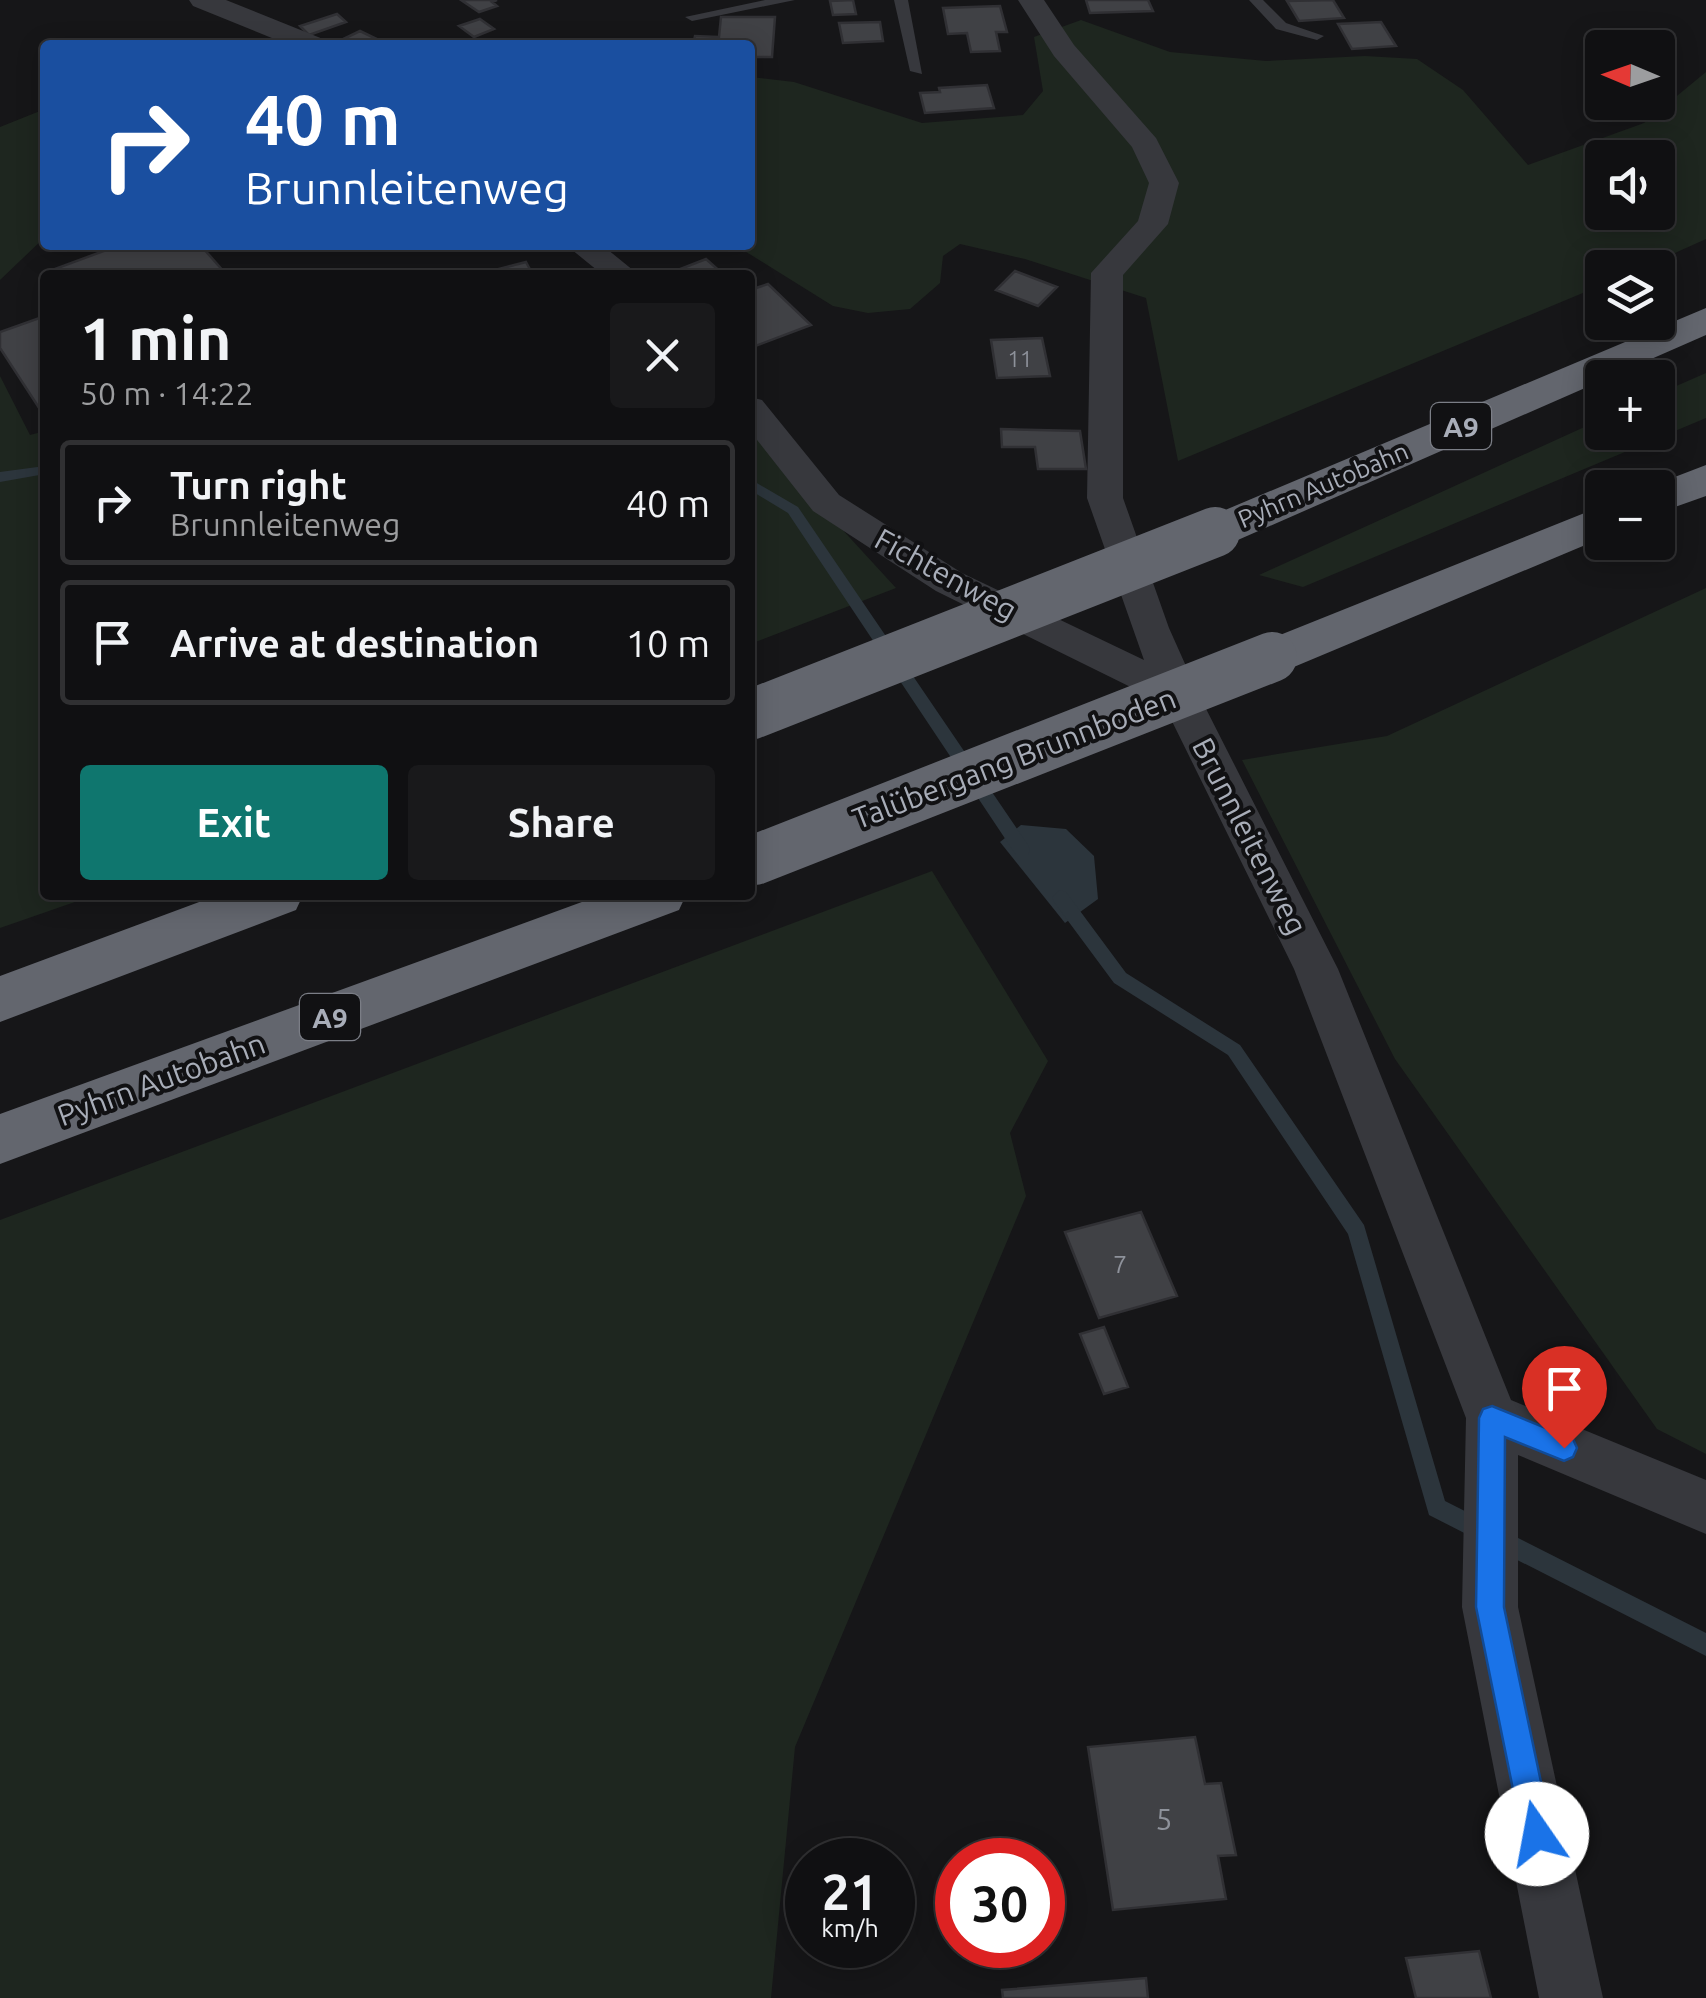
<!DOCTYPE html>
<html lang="en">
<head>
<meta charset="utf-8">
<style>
	:root { --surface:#101012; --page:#19191b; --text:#f1f3f6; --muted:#9c9d9f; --line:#303032; --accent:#0f766e }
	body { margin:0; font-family:Ubuntu,sans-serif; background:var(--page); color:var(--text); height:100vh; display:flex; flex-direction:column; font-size:38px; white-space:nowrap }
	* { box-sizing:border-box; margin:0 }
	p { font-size:32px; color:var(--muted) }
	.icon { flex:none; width:55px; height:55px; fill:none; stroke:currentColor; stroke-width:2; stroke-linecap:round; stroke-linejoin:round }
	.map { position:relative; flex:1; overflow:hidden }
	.side { position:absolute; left:40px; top:270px; width:715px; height:630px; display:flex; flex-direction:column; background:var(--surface); border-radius:10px; box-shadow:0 5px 25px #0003,0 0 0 2px var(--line) }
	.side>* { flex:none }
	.banner { position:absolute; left:40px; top:40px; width:715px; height:210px; border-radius:10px; box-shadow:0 5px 25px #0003,0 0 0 2px var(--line); background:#1a4fa0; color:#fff; overflow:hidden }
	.needle { width:65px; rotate:272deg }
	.tools { position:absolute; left:1585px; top:30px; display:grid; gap:20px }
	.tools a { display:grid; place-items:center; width:90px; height:90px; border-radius:10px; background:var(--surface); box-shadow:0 5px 25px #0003,0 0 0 2px var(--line); font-size:50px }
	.speed { position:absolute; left:785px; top:1838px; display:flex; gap:20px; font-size:50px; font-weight:700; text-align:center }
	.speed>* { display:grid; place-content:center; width:130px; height:130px; border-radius:50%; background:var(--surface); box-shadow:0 5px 25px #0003,0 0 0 2px var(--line); line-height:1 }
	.speed small { font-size:25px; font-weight:400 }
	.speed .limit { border:15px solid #d22; background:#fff; color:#111 }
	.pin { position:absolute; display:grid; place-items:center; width:85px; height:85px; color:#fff; margin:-102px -42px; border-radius:50% 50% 50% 0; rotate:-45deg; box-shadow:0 0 10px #0007 }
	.pin .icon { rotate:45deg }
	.me { position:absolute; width:110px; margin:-55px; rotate:348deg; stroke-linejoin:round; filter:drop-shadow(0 0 8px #0008) }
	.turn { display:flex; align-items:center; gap:35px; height:210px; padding:0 40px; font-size:45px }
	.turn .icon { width:130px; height:130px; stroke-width:2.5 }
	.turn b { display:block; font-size:70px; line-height:85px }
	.round { display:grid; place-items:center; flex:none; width:105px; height:105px; border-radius:10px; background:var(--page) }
	.summary { display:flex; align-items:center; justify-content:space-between; height:170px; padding:0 40px }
	h1 { font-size:60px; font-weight:600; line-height:75px }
	.action { display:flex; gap:20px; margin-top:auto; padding:20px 40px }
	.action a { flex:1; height:115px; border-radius:10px; background:var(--accent); color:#fff; font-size:40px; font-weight:600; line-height:115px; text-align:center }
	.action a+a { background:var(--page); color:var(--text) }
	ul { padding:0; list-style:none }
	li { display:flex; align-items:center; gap:30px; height:125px; margin:0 20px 15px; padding:0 20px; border:5px solid var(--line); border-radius:10px }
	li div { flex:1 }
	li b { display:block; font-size:38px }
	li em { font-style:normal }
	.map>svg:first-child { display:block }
	.green { fill:#1e261f; fill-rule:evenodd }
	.water { fill:#2c353c }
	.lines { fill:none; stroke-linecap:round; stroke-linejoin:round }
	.stream { fill:#2c353c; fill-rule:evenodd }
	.building { fill:#404145; stroke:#303034; stroke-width:2.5 }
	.service { fill:#37383d; fill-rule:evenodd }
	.minor { fill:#37383d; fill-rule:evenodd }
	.motorway { fill:#63666e; fill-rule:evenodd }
	.motorway-bridge { stroke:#63666e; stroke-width:50 }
	.route { fill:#1a73e8; stroke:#114b97; stroke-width:2.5 }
	.labels { text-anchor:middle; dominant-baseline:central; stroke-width:8; stroke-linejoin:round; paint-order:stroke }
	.far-number-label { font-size:22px; fill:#8e929b }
	.far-street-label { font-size:25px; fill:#a8adb8; stroke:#111113 }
	.number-label { font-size:25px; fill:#8e929b }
	.shield { fill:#111113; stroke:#7b7e86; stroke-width:2.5 }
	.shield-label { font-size:28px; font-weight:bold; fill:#a8adb8 }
	.street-label { font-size:30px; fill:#a8adb8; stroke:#111113 }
	.near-number-label { font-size:30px; fill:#8e929b }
</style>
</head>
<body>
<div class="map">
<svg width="1706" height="1998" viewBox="0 0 1706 1998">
	<rect width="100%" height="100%" fill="#161618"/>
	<!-- green -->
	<path class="green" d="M 1081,20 L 1170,52 L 1266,61 L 1365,56 L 1417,59 L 1463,90 L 1528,165 L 1644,123 L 1706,72 L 1706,239 L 1644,267 L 1602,268 L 1602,285 L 1178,461 L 1146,298 L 1025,259 L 960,244 L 943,256 L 940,283 L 910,309 L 868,313 L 833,306 L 735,245 L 750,245 L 750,77 L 794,82 L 922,123 L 1023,115 L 1043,91 L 1034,37 ZM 1602,158 L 1658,158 L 1658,212 L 1602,212 Z
		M 45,109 L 45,237 L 0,280 L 0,127 Z
		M 1706,373 L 1706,418 L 1303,587 L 1259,575 L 1602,419 L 1602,432 L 1658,432 L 1658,394 Z
		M 0,376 L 30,435 L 45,431 L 45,895 L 95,895 L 0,928 Z
		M 750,429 L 896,588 L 750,644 Z
		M 1706,588 L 1706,1454 L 1657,1429 L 1395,1059 L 1242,760 L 1387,736 Z
		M 932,871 L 1048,1061 L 1010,1133 L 1026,1196 L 795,1747 L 771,1998 L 0,1998 L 0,1220 Z"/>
	<!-- water -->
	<path class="water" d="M 1021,825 L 1066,829 L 1094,856 L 1098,899 L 1065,923 L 1000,842 Z"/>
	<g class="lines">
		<!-- stream -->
		<path class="stream" d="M 45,466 L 45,474 L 0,482 L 0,472 Z
			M 750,479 L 798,507 L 1028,845 L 1030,850 L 1028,855 L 1016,855 L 788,513 L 750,490 Z
			M 1060,890 L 1066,892 L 1126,973 L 1240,1045 L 1364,1225 L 1445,1501 L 1706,1633 L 1706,1656 L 1429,1515 L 1348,1234 L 1228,1055 L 1114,983 L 1054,902 L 1052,897 Z"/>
	</g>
	<!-- building -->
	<path class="building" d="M 461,0 L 497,0 L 492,2 L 497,6 L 479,12 Z
		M 853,0 L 856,14 L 833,15 L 830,1 Z
		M 1086,0 L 1148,0 L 1153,11 L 1090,13 Z
		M 1333,0 L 1344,18 L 1299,21 L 1287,1 Z
		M 1000,6 L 1007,32 L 996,32 L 1000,51 L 971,52 L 967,33 L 948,34 L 943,8 Z
		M 337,14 L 346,22 L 309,35 L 300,26 Z
		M 721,17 L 775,17 L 772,57 L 750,57 L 750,45 L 693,45 L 695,36 L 719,37 Z
		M 480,19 L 494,29 L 474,37 L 459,26 Z
		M 880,22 L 883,41 L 843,43 L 839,23 Z
		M 1381,22 L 1396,46 L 1352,49 L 1338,24 Z
		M 360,31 L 389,45 L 333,44 Z
		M 987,85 L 994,108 L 925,113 L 920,93 L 940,92 L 939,88 Z
		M 120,245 L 211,245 L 203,248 L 225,273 L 56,275 L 52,270 Z
		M 706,259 L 724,275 L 665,275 Z
		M 526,262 L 533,275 L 493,275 L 491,271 Z
		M 1015,271 L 1057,287 L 1038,306 L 996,290 Z
		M 768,284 L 811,325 L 750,348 L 750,290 Z
		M 45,316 L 45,417 L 0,348 L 0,332 Z
		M 1042,338 L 1050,376 L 997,378 L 991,340 Z
		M 1001,429 L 1080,431 L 1086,469 L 1038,469 L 1035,447 L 1002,447 Z
		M 1141,1212 L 1177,1296 L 1099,1318 L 1065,1232 Z
		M 1104,1327 L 1128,1387 L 1104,1394 L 1080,1334 Z
		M 1195,1737 L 1205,1784 L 1221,1783 L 1236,1855 L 1218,1856 L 1226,1899 L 1113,1910 L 1088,1747 Z
		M 1479,1951 L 1491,1998 L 1416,1998 L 1406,1958 Z
		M 1146,1978 L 1148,1998 L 1003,1998 L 1002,1990 Z"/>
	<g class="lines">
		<!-- service -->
		<path class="service" d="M 765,0 L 795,0 L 692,21 L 685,17 Z
			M 894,0 L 908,0 L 922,74 L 910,71 Z
			M 1249,0 L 1263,0 L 1286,23 L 1324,36 L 1317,40 L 1276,29 Z"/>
		<!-- minor -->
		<path class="minor" d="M 189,0 L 226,0 L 323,39 L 327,45 L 289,45 L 193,6 Z
			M 1018,0 L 1044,0 L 1074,45 L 1156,138 L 1179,183 L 1168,224 L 1123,275 L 1123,498 L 1169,628 L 1198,693 L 1338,969 L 1511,1400 L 1706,1480 L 1706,1534 L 1518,1455 L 1518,1607 L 1603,1998 L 1539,1998 L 1462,1607 L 1466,1418 L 1294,969 L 1163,703 L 936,591 L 813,511 L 750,431 L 750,397 L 762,400 L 839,495 L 962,573 L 1144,660 L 1087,498 L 1091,273 L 1138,221 L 1149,183 L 1132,147 L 1054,56 Z
			M 566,245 L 602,245 L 639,275 L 603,275 Z"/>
		<!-- motorway -->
		<path class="motorway" d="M 1706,308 L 1706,335 L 1231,543 L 1215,547 L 1199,543 L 1193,532 L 1199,521 Z
			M 1706,465 L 1706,496 L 1658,513 L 1658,488 L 1646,488 Z
			M 1602,506 L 1602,538 L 1289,669 L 1272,674 L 1255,669 L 1248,657 L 1255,645 Z
			M 218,895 L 303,895 L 296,910 L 0,1022 L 0,976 Z
			M 601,895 L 686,895 L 679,910 L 0,1164 L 0,1114 Z"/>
		<!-- motorway-bridge -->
		<path class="motorway-bridge" d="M 750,715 L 1215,532
			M 755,860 L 1272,657"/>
	</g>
	<!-- route -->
	<path class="route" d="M 1492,1406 L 1573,1439 L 1577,1448 L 1573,1457 L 1564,1461 L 1505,1437 L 1504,1607 L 1552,1834 L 1548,1845 L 1537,1850 L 1526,1845 L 1522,1834 L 1476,1607 L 1479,1418 L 1483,1409 Z"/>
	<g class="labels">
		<!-- far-number labels -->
		<g class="far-number-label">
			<text x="1020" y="358">11</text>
		</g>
		<!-- far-street labels -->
		<g class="far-street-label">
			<text transform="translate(1323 485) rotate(-23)">Pyhrn Autobahn</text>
		</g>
		<!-- number labels -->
		<g class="number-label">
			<text x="1120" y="1264">7</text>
		</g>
		<!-- shield labels -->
		<g class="shield">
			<rect x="1431" y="403" width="60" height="46" rx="8"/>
			<rect x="300" y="994" width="60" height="46" rx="8"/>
		</g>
		<g class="shield-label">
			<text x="1461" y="426">A9</text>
			<text x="330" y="1017">A9</text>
		</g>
		<!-- street labels -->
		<g class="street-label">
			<text transform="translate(946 574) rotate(29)">Fichtenweg</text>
			<text transform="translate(1014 758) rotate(-21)">Talübergang Brunnboden</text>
			<text transform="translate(1250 836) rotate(63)">Brunnleitenweg</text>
			<text transform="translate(161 1079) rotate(-20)">Pyhrn Autobahn</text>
		</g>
		<!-- near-number labels -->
		<g class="near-number-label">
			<text x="1164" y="1819">5</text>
		</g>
	</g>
</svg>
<div class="tools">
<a><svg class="needle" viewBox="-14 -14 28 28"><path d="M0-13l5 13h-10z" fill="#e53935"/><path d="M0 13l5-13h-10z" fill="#9c9d9f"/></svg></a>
<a><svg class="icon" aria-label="sound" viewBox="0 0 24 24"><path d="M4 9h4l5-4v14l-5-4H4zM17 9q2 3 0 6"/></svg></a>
<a><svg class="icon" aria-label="layers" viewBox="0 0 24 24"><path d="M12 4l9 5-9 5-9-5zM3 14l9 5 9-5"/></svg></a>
<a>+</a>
<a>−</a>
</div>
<div class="speed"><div>21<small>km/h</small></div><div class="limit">30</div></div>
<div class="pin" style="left:1564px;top:1448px;background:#d93025"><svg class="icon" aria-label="arrive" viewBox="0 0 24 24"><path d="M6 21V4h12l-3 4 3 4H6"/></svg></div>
<svg class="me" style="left:1537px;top:1834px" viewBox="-20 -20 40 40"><circle r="19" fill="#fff"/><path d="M0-13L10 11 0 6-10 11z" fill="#1a73e8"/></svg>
<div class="banner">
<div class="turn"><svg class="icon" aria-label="right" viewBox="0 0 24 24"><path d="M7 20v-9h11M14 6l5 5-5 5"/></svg><div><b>40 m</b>Brunnleitenweg</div></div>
</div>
<section class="side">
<div class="summary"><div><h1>1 min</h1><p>50 m · 14:22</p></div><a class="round"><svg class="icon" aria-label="close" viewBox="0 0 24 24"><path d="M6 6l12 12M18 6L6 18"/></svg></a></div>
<ul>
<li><svg class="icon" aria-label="right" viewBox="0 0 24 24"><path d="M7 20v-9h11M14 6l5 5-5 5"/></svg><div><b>Turn right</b><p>Brunnleitenweg</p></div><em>40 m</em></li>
<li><svg class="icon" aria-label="arrive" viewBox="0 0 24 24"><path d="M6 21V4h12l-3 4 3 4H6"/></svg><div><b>Arrive at destination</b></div><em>10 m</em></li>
</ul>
<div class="action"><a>Exit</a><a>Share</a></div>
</section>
</div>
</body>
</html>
